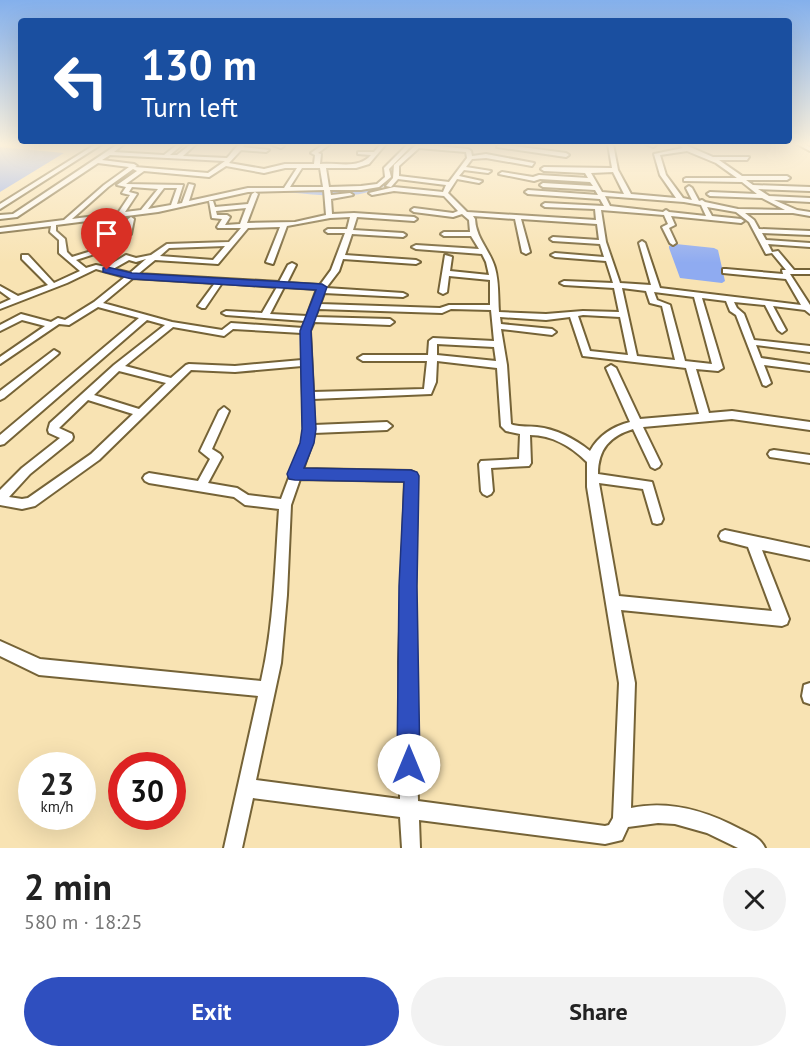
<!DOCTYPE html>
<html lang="en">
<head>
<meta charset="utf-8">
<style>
	:root { --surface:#fff; --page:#f2f2f2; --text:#222; --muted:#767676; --accent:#2f4fbf }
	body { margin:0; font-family:"PT Sans",sans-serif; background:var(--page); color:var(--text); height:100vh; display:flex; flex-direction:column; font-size:22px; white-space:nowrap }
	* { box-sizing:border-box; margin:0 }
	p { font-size:20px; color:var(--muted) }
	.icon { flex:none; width:33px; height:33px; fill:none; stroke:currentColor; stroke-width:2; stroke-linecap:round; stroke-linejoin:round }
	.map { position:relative; height:848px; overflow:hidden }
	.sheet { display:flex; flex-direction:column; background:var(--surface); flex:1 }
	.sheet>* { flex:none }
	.hud { position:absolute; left:18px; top:18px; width:774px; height:126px; border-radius:6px; box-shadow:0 6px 24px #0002; background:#1a4fa0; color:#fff; overflow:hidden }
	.speed { position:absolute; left:18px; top:752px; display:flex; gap:12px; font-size:30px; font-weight:700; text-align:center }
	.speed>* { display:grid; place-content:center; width:78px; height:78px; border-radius:50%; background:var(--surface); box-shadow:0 6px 24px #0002; line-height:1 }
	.speed small { font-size:15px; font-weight:400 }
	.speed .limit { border:9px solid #d22; background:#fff; color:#111 }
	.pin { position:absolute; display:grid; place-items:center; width:51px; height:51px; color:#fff; margin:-62px -26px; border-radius:50% 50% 50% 0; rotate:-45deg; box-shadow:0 0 6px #0007 }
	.pin .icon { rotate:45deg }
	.me { position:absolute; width:66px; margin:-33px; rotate:0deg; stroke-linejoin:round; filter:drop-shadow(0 0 4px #0008) }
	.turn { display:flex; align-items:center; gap:21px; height:126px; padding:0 24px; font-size:27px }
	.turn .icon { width:78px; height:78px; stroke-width:2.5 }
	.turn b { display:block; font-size:42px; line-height:51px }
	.round { display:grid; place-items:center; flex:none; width:63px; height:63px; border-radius:32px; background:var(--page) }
	.summary { display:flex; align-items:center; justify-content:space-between; height:102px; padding:0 24px }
	h1 { font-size:36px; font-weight:700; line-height:45px }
	.cta { display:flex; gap:12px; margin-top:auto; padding:12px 24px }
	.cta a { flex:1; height:69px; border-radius:36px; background:var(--accent); color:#fff; font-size:24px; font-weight:700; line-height:69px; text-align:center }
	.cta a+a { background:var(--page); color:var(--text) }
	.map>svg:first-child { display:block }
	.water { fill:#8fabf1 }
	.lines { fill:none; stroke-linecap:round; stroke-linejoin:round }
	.canal { fill:#8fabf1; fill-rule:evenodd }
	.street-casing { stroke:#756337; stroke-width:4 }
	.street { fill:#fff; fill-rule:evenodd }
	.route { fill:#2f4fbf; stroke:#1f337c; stroke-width:1.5 }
</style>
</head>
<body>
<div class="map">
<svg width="810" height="848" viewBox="0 0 810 848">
	<rect width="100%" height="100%" fill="#f8e3b3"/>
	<!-- water -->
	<path class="water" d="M 0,147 L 64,153 L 0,192 Z
		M 676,244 L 714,248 L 718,250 L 725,281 L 722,283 L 680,278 L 669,248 L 669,246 Z"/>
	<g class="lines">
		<!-- canal -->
		<path class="canal" d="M 413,144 L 419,144 L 393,171 L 391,182 C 361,203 317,194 283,192 L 280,190 L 283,188 C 314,190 358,199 385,180 L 388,170 Z
			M 159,209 L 162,209 L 162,213 L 81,223 L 77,221 L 81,219 Z"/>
		<defs>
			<path id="street" d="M 96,144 L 102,144 L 0,209 L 0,204 Z
				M 118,144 L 124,144 L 114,152 L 164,155 L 178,144 L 183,144 L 170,155 L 177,155 L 191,144 L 196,144 L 183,156 L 227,158 C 233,152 236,144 245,144 L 243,147 L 269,150 L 266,152 L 241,150 L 229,163 L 264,169 L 285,164 L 314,164 L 315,155 L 311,153 L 324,144 L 330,144 L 318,153 L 321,154 L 320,164 C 337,162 358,170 371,155 L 358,154 L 358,152 L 374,152 L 381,144 L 386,144 L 369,164 L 356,168 L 326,168 L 329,187 L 361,186 L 377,184 L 385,177 L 384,168 L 408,144 L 413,144 L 389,169 L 391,177 L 379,187 L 361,190 L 330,190 L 331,195 L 350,193 L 353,195 L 331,199 L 332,214 L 354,213 L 414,217 L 417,219 L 414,221 L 357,217 L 353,230 L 403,233 L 406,235 L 403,237 L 352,234 L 345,255 L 416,260 L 420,262 L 416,264 L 343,259 L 339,271 L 326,288 L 403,293 L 407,295 L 403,297 L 324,293 L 320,304 L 440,308 L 449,305 L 490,305 L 490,280 L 449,276 L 447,292 L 443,294 L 439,292 L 445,255 L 452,257 L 450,271 L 489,275 L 486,262 L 482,254 L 416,249 L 412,247 L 416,245 L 479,249 L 471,236 L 444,236 L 441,234 L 444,232 L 470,232 L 469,220 L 462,214 L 453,217 L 414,212 L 411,210 L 414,208 L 453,213 L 458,211 L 444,196 L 394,191 L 372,195 L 369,193 L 394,187 L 443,192 L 446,185 L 398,179 L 391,187 L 386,186 L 393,178 L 394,165 L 417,144 L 468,149 L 471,151 L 472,156 L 486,154 L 534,163 L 532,166 L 486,158 L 472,159 L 466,167 L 491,171 L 488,173 L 464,170 L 459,176 L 482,181 L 479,183 L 457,179 L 448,193 L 467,212 L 596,220 L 595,209 L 545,207 L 542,205 L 545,203 L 604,206 L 600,199 L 528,194 L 525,192 L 528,190 L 598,195 L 595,190 L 543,187 L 540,185 L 543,183 L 593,186 L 590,182 L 540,179 L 534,181 L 499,174 L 502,172 L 533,177 L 539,175 L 588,178 L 585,173 L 544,171 L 541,169 L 544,167 L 612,168 L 608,144 L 613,144 L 618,170 L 631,194 L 676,198 L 660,175 L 654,154 L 683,148 L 678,144 L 683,144 L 713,157 L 749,157 L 747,160 L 719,160 L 742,176 L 787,176 L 790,178 L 787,180 L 746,180 L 753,185 L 810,187 L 810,191 L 758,189 L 769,196 L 810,198 L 810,202 L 774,200 L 797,210 L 810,212 L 810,216 L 793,213 L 745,213 L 754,220 L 759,229 L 810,231 L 810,235 L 762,233 L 766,240 L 810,243 L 810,247 L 768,244 L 772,252 L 778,251 L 794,270 L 810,270 L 810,274 L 790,274 L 810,305 L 810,314 L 805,310 L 773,306 L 786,330 L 782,333 L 778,330 L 765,305 L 734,302 L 737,308 L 744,314 L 754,340 L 810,346 L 810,352 L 756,345 L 761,358 L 810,365 L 810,371 L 764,365 L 771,383 L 766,386 L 763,385 L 736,315 L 730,311 L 726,301 L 702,298 L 723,368 L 718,371 L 696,369 L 709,413 L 732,411 L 810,422 L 810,430 L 732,419 L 643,427 L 661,464 L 659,467 L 655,469 L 651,467 L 633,429 C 610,436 598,449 598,474 L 652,482 L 663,519 L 661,523 L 657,524 L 653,523 L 643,489 L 599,483 L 619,596 L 772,611 L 748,547 L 721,540 L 719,536 L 721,532 L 725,530 L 810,548 L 810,560 L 762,550 L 789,619 L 787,624 L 782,626 L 621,610 L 635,683 L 631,808 C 670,800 706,811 740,829 C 750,834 761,838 765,848 L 738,848 L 707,833 L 675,824 L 658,823 L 628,827 L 622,840 L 605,844 L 419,820 L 420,848 L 402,848 L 400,817 L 253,798 L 242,848 L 224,848 L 258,696 L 39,675 L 0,656 L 0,641 L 40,659 L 261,681 C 274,625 275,566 279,509 L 245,505 L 234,497 L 149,483 L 145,481 L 143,478 L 145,475 L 149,473 L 198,481 L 210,459 L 200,451 L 219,411 L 224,407 L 229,411 L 212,449 L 220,454 L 222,457 L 208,483 L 237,488 L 248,495 L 281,499 L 302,443 L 304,429 L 302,366 L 235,372 L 191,370 L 99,460 L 35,506 L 22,509 L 0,505 L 0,490 L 22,468 L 60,438 L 49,433 L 48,430 L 50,423 L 114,365 L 165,325 L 147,320 L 4,444 L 0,445 L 0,435 L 139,318 L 98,307 L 69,325 L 59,324 L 0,364 L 0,357 L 45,326 L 22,320 L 0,331 L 0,325 L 21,314 L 51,322 L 58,318 L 65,320 L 94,302 L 125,277 L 96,269 L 67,283 L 0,309 L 0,304 L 11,299 L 0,291 L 0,286 L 18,296 L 48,285 L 22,259 L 22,255 L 28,255 L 54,283 L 80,271 L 59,253 L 59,240 L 50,232 L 51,226 L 0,232 L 0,228 L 64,220 L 104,185 L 129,167 L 98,163 L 17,217 L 0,219 L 0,215 L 13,214 ZM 419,148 L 466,152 L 467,158 L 449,182 L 399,176 L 399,166 ZM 687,151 L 716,163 L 737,178 L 686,178 L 684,179 L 684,181 L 742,182 L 757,194 L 710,192 L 707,194 L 710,196 L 762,198 L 785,210 L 738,209 L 705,202 L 702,200 L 699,201 L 692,188 L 689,186 L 686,188 L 692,200 L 683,198 L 666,175 L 660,155 ZM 110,155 L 225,161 L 208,173 L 135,167 L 137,166 L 134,164 L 102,160 ZM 226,166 L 264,173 L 285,168 L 297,168 L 284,188 L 248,188 L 189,201 L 194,185 L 189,184 L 182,203 L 177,204 L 183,185 L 126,184 L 144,171 L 209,177 ZM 302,168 L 320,168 L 323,187 L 290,187 ZM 133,169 L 137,171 L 117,185 L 126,187 L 122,193 L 130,195 L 118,213 L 72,219 L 108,187 ZM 613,172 L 624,194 L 602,192 L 591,173 ZM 132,187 L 158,189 L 141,210 L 125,212 L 137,194 L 129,192 ZM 164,188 L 177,188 L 171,205 L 148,209 ZM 324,190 L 326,215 L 295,222 L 247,223 L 258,194 L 255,192 L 252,194 L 248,204 L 215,207 L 213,201 L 209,201 L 212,218 L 222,219 L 217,227 L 218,228 L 241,228 L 229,242 L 167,244 L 151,255 L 136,258 L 126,255 L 106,267 L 96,265 L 86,268 L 76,260 L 119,246 L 119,244 L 108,236 L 110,220 L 105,221 L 101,237 L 111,245 L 72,257 L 67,252 L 65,239 L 56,231 L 56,225 L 158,212 L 248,192 ZM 605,196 L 684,202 L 701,205 L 706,216 L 669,212 L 666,210 L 663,212 L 610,206 ZM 707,207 L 736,212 L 749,222 L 766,254 L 772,253 L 786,270 L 782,270 L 783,274 L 726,269 L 723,269 L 723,273 L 786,279 L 801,305 L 660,288 L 645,243 L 642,241 L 639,243 L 651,285 L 620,283 L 606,242 L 601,210 L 664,215 L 668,224 L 662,227 L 670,243 L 673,245 L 676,243 L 669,228 L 675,225 L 671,216 L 741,223 L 744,221 L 741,219 L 712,216 ZM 246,208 L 240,224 L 225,225 L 230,217 L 227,215 L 217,215 L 216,211 ZM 473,216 L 515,219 L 522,252 L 526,254 L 530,252 L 521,219 L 597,224 L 599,240 L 553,237 L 550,239 L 553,241 L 600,244 L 604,257 L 555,253 L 551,255 L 555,257 L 606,261 L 613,283 L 564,281 L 560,283 L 564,285 L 614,288 L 619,312 L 583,311 L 546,314 L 499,312 C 498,297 499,282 495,268 C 490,250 476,239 475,219 ZM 350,217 L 347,229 L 328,229 L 325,231 L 328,233 L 345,233 L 331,270 L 320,285 L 287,283 L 296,265 L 292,263 L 288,265 L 279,282 L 138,274 L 155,260 L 218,264 L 248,228 L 280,227 L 266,262 L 273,264 L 287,226 L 330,218 ZM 225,246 L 213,260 L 160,256 L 169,248 ZM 146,259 L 130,273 L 113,269 L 129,260 L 136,262 ZM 133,278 L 215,283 L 198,306 L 202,308 L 205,308 L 222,283 L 277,287 L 262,313 L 226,311 L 222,313 L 226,315 L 305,321 L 303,328 L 231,323 L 222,330 L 172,322 L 103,303 ZM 284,287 L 317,289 L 307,316 L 270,314 ZM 622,288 L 646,291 L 650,303 L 662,306 L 675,360 L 637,356 ZM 654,292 L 694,297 L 712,364 L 685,361 L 670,305 L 657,300 ZM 318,309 L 442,313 L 451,309 L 491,310 L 494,341 L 433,338 L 429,341 L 428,355 L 363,355 L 358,358 L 363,361 L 427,361 L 424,389 L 313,392 L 310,331 L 314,322 L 390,325 L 394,322 L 390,319 L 315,317 ZM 583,315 L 620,317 L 628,355 L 590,351 L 578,316 ZM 500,317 L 546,320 L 570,317 L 583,356 L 686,368 L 699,414 L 640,419 L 616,368 L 611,365 L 606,368 L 630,422 C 614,426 599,435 590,451 C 575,439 556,429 537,427 C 529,426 521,427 513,425 L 511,424 L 507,365 L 501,329 L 552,335 L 556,332 L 552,329 L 501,324 ZM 173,327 L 224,336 L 233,329 L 302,333 L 302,360 L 235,366 L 189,364 L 186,365 L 171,378 L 125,366 ZM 437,344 L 494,347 L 496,361 L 437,355 ZM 437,361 L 497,368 L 501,426 L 506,431 L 520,434 L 519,459 L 481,461 L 479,464 L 481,491 L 483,494 L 487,496 L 491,494 L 493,491 L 491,468 L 529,466 L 531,463 L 530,435 C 552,435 572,447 587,462 L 587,487 L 619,683 L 613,818 L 609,825 L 605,826 L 418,801 L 414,662 L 417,476 L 415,473 L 411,471 L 303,469 L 312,443 L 314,433 L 387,430 L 392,426 L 387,422 L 314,425 L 313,399 L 431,394 L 436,382 ZM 119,371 L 166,383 L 139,409 L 94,395 ZM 88,400 L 133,414 L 91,454 L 28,498 L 22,499 L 9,497 L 30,474 L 72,440 L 73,437 L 72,434 L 59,428 ZM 300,479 L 405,481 L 399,662 L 400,799 L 256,780 L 281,663 L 287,595 L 291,505 Z
				M 270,144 L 284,146 L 281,148 Z
				M 499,144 L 566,153 L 569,155 L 566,157 L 497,147 Z
				M 645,144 L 655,144 L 656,145 L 653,147 Z
				M 797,144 L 803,144 L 810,147 L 810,151 Z
				M 131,217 L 134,219 L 131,234 L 128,236 L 125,234 L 128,219 Z
				M 54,350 L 59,353 L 57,355 L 4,398 L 0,400 L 0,391 Z
				M 774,450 L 810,455 L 810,463 L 770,457 L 768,454 L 770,451 Z
				M 810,683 L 810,704 L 804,702 L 802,696 L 804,685 Z"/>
		</defs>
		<!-- street casing -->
		<use href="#street" class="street-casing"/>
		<!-- street -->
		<use href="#street" class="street"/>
	</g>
	<!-- sky -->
	<linearGradient id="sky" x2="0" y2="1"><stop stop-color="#84b0ec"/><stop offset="0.55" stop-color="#fcf2dd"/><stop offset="1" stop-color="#fcf2dd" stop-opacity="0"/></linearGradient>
	<rect width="810" height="263" fill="url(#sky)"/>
	<!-- route -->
	<path class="route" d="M 107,267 L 132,273 L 322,284 L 327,287 L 311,331 L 316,429 L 314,443 L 304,468 L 411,470 L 417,472 L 419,476 L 417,586 L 420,765 L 417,773 L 409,776 L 401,773 L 397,765 L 399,586 L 404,482 L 295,480 L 289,479 L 287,474 L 300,443 L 302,429 L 300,331 L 316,290 L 132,279 L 103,272 L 103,268 Z"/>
</svg>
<div class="speed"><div>23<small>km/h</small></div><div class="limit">30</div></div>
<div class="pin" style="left:107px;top:270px;background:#d93025"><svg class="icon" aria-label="arrive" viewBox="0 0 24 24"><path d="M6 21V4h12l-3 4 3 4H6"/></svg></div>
<svg class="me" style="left:409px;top:765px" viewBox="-20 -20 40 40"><circle r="19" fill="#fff"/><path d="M0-13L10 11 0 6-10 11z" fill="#2f4fbf"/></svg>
<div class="hud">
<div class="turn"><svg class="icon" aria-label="left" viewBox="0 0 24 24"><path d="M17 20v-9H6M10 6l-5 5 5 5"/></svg><div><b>130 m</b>Turn left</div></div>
</div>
</div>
<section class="sheet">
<div class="summary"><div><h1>2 min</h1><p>580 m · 18:25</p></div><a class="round"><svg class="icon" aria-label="close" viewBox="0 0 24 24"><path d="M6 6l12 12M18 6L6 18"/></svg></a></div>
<div class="cta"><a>Exit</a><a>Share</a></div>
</section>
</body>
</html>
